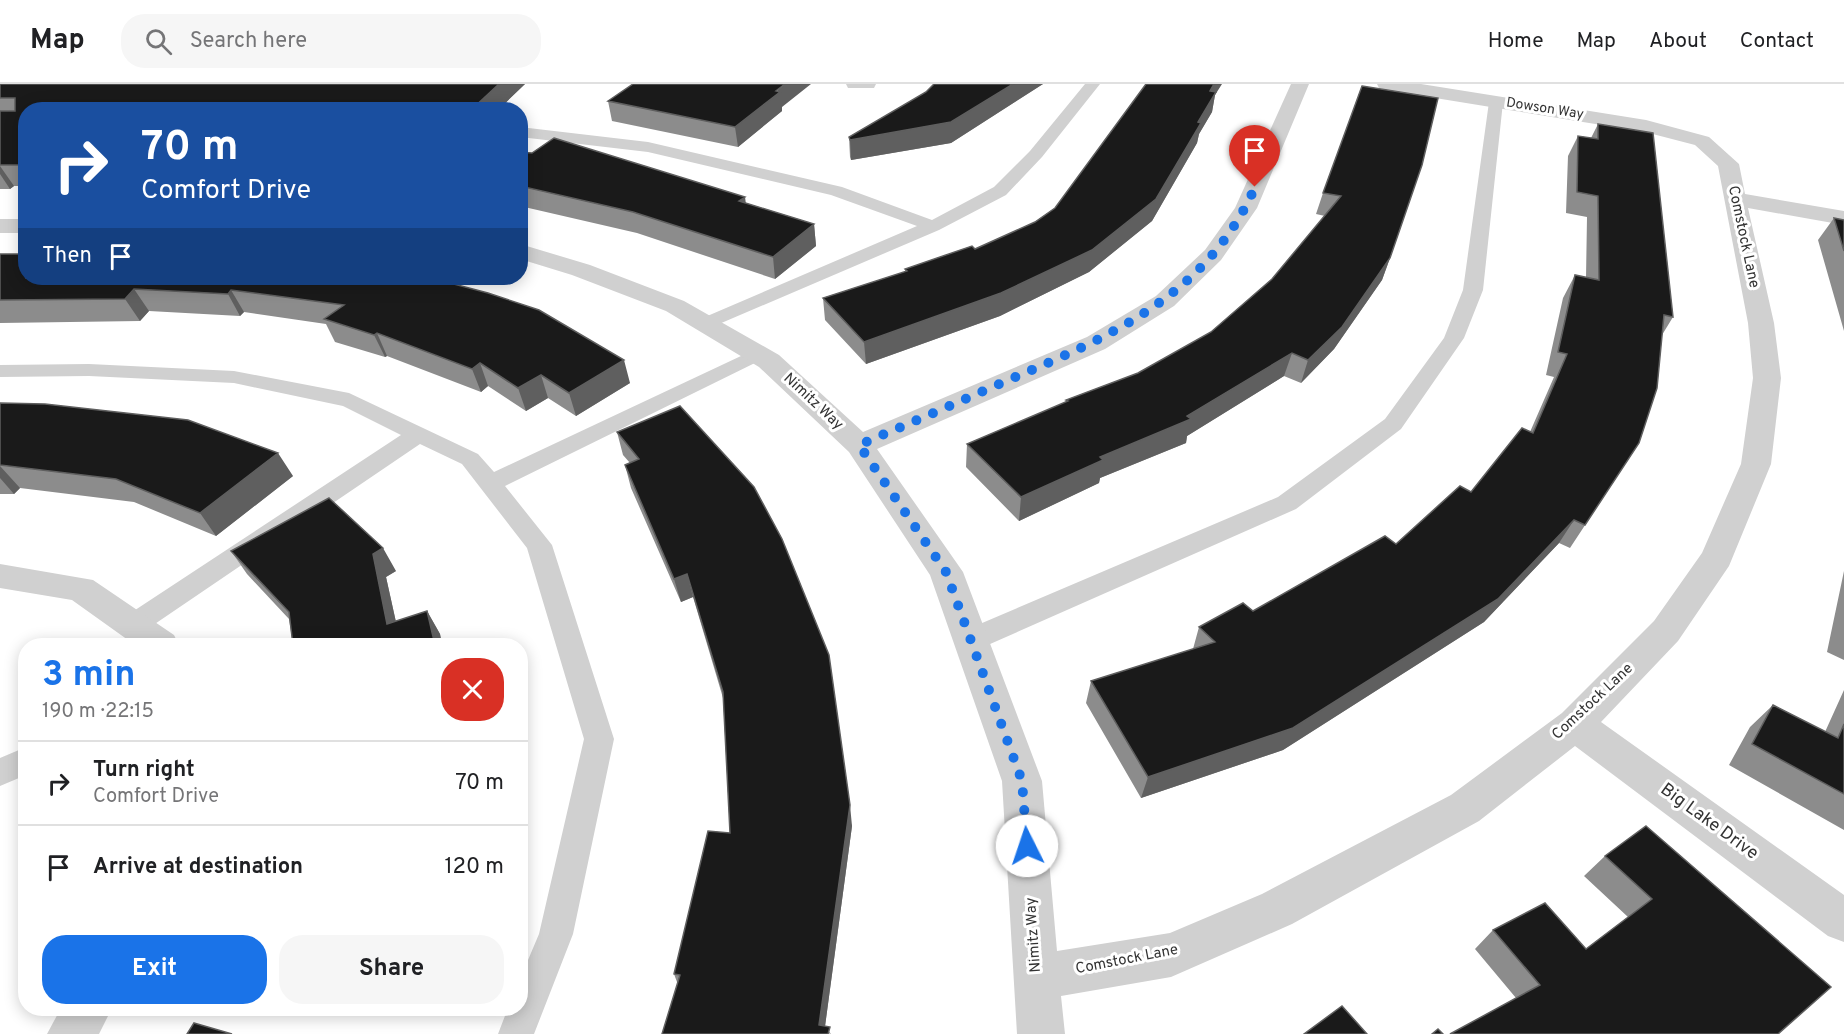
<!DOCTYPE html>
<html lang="en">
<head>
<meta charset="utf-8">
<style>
	:root { --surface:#fff; --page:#f6f6f6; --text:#202124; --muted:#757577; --line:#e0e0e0; --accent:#1a73e8 }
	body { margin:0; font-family:Overpass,sans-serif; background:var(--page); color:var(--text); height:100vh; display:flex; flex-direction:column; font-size:22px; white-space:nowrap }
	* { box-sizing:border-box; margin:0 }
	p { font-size:20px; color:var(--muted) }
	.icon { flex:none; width:33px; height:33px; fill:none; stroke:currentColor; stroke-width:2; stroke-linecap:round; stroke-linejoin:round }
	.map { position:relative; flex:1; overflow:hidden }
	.details { position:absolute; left:18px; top:554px; width:510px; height:378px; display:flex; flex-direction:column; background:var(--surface); border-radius:24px; box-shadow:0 3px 15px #0003 }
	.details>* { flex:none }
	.top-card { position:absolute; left:18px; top:18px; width:510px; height:183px; border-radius:24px; box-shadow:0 3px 15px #0003; background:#1a4fa0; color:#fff; overflow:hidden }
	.pin { position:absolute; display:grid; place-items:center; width:51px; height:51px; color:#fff; margin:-62px -26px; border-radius:50% 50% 50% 0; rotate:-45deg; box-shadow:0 0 6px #0007 }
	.pin .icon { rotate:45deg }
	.me { position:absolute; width:66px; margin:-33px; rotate:356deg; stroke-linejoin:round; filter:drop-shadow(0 0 4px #0008) }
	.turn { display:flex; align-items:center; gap:21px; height:126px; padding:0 24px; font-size:27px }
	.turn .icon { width:78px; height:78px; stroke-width:2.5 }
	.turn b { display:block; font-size:42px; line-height:51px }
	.then { display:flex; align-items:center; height:57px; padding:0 24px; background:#0003; gap:12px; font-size:22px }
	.round { display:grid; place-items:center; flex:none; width:63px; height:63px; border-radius:24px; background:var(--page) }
	.overview { display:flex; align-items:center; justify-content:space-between; height:102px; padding:0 24px }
	h1 { font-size:36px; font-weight:700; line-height:45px; color:var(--accent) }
	.button { display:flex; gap:12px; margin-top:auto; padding:12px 24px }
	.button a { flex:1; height:69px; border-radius:24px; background:var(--accent); color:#fff; font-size:24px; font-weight:700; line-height:69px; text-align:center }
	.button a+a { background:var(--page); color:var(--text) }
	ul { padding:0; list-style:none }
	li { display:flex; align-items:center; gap:18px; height:84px; padding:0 24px; border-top:2px solid var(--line) }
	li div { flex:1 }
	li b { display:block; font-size:22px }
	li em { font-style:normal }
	header { display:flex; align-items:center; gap:36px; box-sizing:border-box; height:84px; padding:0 30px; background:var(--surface); border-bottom:2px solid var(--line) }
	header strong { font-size:28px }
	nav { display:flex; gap:33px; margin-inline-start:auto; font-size:21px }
	.search { width:420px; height:54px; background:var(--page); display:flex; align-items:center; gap:15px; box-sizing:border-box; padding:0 21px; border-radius:24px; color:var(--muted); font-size:22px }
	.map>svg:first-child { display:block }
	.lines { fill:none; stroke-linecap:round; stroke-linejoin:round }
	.lane { fill:#d0d0d0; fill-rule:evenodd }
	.street { fill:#d0d0d0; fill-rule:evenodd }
	.wall { fill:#8c8c8c }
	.shaded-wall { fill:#5f5f5f }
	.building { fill:#1a1a1a; stroke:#5f5f5f; stroke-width:1.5 }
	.route { stroke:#1a73e8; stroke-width:10; stroke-dasharray:0 18 }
	.labels { text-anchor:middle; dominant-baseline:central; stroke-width:6; stroke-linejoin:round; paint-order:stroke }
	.far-street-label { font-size:14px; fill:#333; stroke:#fff }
	.street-label { font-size:15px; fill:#333; stroke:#fff }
	.near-street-label { font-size:18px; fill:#333; stroke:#fff }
</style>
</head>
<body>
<header>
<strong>Map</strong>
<div class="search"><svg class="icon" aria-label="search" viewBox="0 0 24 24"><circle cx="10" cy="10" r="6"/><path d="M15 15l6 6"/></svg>Search here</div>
<nav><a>Home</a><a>Map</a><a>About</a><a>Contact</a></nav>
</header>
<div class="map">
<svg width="1844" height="950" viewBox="0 0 1844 950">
	<rect width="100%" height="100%" fill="#fff"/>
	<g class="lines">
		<!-- lane -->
		<path class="lane" d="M 1085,0 L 1100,0 L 1042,73 L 1006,111 L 939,146 L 705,246 L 698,244 L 695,240 L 698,236 L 917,142 L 831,111 L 648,68 L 520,53 L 520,43 L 648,58 L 842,103 L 932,136 L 994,103 L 1030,67 Z
			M 1496,14 L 1503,18 L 1483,206 L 1464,254 L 1401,345 L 1296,425 L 981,564 L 971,567 L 961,564 L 957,556 L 961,548 L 1278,413 L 1385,335 L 1444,254 L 1463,206 L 1489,18 Z
			M 758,264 L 765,266 L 768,270 L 765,274 L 505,402 L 552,461 L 614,655 L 573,850 L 534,950 L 498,950 L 508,924 L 520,924 L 520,895 L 539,850 L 584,655 L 527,464 L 462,380 L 420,360 L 143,548 L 133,551 L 123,548 L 119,541 L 123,534 L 401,351 L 343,322 L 234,299 L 89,292 L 0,293 L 0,281 L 89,280 L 234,287 L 349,309 L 478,370 L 494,388 Z
			M 26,663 L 26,691 L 0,702 L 0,674 Z"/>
		<!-- street -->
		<path class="street" d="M 846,0 L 876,0 L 874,4 L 848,4 Z
			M 1291,0 L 1309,0 L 1257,124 L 1221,176 L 1174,222 L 1105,265 L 877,365 L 963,488 L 1042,697 L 1057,867 L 1170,849 L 1262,810 L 1451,711 L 1562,629 L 1654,537 L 1702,469 L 1741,380 L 1753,294 L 1748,239 L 1718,82 L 1695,61 L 1645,48 L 1386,6 L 1379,4 L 1377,0 L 1421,0 L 1646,36 L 1709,53 L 1739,80 L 1745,110 L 1844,127 L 1844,141 L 1748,124 L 1774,239 L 1781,294 L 1771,380 L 1729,482 L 1678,557 L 1601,638 L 1844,811 L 1844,858 L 1828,852 L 1575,662 L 1479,737 L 1292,840 L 1171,893 L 1061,912 L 1065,950 L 1017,950 L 1002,697 L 930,491 L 849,368 L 759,283 L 666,227 L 572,191 L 520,175 L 520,160 L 590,181 L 684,217 L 779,271 L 863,348 L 1087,253 L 1156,212 L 1205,166 L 1235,124 Z
			M 0,135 L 26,135 L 26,149 L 0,149 Z
			M 0,480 L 93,496 L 174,551 L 179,561 L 135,561 L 72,516 L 0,504 Z
			M 61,924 L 112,924 L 99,950 L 47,950 Z"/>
	</g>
	<!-- wall -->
	<path class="wall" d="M 0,0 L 525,0 L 498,26 L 26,26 L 26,102 L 14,102 L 10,105 L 0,105 Z
		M 934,0 L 1043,0 L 951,59 L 851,76 L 850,73 L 849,53 L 926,8 Z
		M 1362,2 L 1390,174 L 1382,196 L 1334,265 L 1301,299 L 1284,292 L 1187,352 L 1186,359 L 1100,394 L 1099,399 L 1019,437 L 966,383 L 967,360 L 1066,318 L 1066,316 L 1138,289 L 1211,248 L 1272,195 L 1325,132 L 1316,130 L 1323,109 Z
		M 1215,11 L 1212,28 L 1199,50 L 1197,59 L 1152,137 L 1089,188 L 1000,232 L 866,280 L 825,236 L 823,214 L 905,188 L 905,185 L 975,165 L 1035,138 Z
		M 608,17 L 782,23 L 782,27 L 738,63 L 612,37 Z
		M 1598,40 L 1673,233 L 1662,251 L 1639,359 L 1570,464 L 1559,459 L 1484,538 L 1283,666 L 1141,714 L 1086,619 L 1091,597 L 1193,565 L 1199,543 L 1253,527 L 1396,460 L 1471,408 L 1530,348 L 1554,293 L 1546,291 L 1563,214 L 1575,191 L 1586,194 L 1587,133 L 1566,129 L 1568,72 L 1578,52 L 1591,54 Z
		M 520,68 L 746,119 L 814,140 L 816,162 L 775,195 L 637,149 L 520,122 Z
		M 1834,134 L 1844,136 L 1844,247 L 1818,156 Z
		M 0,170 L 431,194 L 630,299 L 576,332 L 548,314 L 526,327 L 488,302 L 481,308 L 387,272 L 385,273 L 335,258 L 326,240 L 244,228 L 240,232 L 149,227 L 140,237 L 0,239 Z
		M 0,319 L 293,392 L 216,452 L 134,418 L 20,404 L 14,410 L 0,410 Z
		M 680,322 L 852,742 L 825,942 L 831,950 L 677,898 L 674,890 L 730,749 L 723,614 L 693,513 L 681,518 L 631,404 L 625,381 L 630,379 L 623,371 L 617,348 Z
		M 231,467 L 396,487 L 386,493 L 396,538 L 427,527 L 440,550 L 442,561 L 293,561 L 289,535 L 247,490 Z
		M 1844,487 L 1844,576 L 1827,568 Z
		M 1844,606 L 1844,746 L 1729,681 L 1750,643 L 1773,621 L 1825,648 Z
		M 1605,772 L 1831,903 L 1516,914 L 1475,865 L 1493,846 L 1586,865 L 1628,833 L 1584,792 Z
		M 241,924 L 344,924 L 246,928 Z"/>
	<!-- shaded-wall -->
	<path class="shaded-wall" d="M 499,0 L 525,0 L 498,26 L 471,26 Z
		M 785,0 L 811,0 L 782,23 L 782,27 L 738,63 L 735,43 Z
		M 1013,0 L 1043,0 L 951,59 L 851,76 L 850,56 Z
		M 1214,0 L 1222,0 L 1215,11 L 1212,28 L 1199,50 L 1197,59 L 1152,137 L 1089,188 L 1000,232 L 866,280 L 864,258 L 1198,38 L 1210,7 Z
		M 0,82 L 14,102 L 10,105 L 0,90 Z
		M 745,113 L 748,135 L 739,117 Z
		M 814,140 L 816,162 L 775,195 L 773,173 Z
		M 1390,174 L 1382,196 L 1334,265 L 1301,299 L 1308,276 Z
		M 134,205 L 149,227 L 140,237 L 125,215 Z
		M 231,206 L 244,228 L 240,232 L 228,210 Z
		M 377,249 L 387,272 L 385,273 L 374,251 Z
		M 1292,269 L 1284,292 L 1187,352 L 1186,359 L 1100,394 L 1099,399 L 1019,437 L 1021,413 L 1100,373 L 1187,332 Z
		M 624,276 L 630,299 L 576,332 L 569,309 Z
		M 480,279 L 488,302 L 481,308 L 472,285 Z
		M 541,291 L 548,314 L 526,327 L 518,304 Z
		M 278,369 L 293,392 L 216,452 L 200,429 Z
		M 0,382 L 20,404 L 14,410 L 0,394 Z
		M 1574,436 L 1559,459 L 1484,538 L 1283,666 L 1141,714 L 1148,693 Z
		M 383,464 L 396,487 L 386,493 L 401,561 L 387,540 L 373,470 Z
		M 687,490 L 693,513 L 681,518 L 674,495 Z
		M 427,527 L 440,550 L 442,561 L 435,561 Z
		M 850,721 L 852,742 L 824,950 L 819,941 Z"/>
	<!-- building -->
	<path class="building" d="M 0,0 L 499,0 L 471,26 L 26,26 L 26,81 L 0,81 L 0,27 L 15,27 L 15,14 L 0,14 Z
		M 633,0 L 785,0 L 776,7 L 780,8 L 735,43 L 608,17 Z
		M 934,0 L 1013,0 L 951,38 L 850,56 L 849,53 L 926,8 Z
		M 1146,0 L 1214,0 L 1210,7 L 1216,8 L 1198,38 L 1201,39 L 1156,115 L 1092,166 L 1001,209 L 864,258 L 823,214 L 907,187 L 905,185 L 972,162 L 975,165 L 1035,138 L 1055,124 Z
		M 1362,2 L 1438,14 L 1422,81 L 1390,174 L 1342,243 L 1308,276 L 1292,269 L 1187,332 L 1191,335 L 1100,373 L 1103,376 L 1021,413 L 967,360 L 1068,317 L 1066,316 L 1138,289 L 1211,248 L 1272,195 L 1341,112 L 1323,109 Z
		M 1598,40 L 1653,49 L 1673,233 L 1664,231 L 1657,304 L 1639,359 L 1585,441 L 1574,436 L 1498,515 L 1293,644 L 1148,693 L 1091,597 L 1215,558 L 1199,543 L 1243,519 L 1253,527 L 1385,452 L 1396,460 L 1460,402 L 1471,408 L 1522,344 L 1533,349 L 1567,270 L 1558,268 L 1575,191 L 1599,196 L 1598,112 L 1577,108 L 1578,52 L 1598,55 Z
		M 554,54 L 745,113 L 739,117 L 814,140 L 773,173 L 633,128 L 520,102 L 520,68 L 532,69 Z
		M 1834,134 L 1844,136 L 1844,167 Z
		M 0,170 L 26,170 L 26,194 L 431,194 L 488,209 L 539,226 L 624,276 L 569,309 L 541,291 L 518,304 L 480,279 L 472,285 L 377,249 L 374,251 L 324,235 L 344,221 L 231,206 L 228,210 L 134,205 L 125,215 L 0,216 Z
		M 0,319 L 45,320 L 188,336 L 278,369 L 200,429 L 116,395 L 0,381 Z
		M 680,322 L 754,403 L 782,455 L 829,571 L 850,721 L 819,941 L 830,943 L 828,950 L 662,950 L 680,891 L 674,890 L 708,747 L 730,749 L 723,608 L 687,490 L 674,495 L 625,381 L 639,375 L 617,348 Z
		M 329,414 L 383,464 L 373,470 L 387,540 L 427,527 L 435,561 L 293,561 L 289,528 L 231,467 Z
		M 1773,621 L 1838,654 L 1844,640 L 1844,710 L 1752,660 Z
		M 1646,742 L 1831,903 L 1778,950 L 1450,950 L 1540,901 L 1493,846 L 1545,819 L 1586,865 L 1652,815 L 1605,772 Z
		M 1342,922 L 1367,950 L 1304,950 Z
		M 194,939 L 232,950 L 187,950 Z
		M 1438,945 L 1443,950 L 1432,950 Z"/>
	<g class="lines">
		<!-- route -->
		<path class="route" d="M 1027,762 L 1022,697 L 946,488 L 859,361 C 908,340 957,319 1006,297 C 1109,253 1207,212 1255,103"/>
	</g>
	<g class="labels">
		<!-- far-street labels -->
		<g class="far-street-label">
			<text transform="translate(1545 25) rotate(9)">Dowson Way</text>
		</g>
		<!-- street labels -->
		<g class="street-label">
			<text transform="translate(1743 153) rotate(78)">Comstock Lane</text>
			<text transform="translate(813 318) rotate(43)">Nimitz Way</text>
			<text transform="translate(1593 618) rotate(-43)">Comstock Lane</text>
			<text transform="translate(1034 851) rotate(-94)">Nimitz Way</text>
			<text transform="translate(1127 876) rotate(-11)">Comstock Lane</text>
		</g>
		<!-- near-street labels -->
		<g class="near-street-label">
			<text transform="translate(1709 738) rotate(36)">Big Lake Drive</text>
		</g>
	</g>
</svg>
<div class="pin" style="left:1255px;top:103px;background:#d93025"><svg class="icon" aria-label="arrive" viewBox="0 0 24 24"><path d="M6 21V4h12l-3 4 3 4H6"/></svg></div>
<svg class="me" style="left:1027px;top:762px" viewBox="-20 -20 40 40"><circle r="19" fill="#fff"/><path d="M0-13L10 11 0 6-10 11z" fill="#1a73e8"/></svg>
<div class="top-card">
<div class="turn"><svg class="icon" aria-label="right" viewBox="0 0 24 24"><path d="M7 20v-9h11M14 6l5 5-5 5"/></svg><div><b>70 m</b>Comfort Drive</div></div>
<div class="then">Then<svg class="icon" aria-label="arrive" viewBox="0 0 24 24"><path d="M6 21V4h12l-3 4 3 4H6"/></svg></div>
</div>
<section class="details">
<div class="overview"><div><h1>3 min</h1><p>190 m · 22:15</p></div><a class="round" style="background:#d93025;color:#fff"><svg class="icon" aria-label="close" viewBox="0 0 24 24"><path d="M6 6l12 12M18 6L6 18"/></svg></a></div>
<ul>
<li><svg class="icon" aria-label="right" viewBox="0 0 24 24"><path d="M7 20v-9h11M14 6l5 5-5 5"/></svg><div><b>Turn right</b><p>Comfort Drive</p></div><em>70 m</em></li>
<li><svg class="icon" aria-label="arrive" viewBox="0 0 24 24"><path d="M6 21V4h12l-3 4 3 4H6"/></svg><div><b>Arrive at destination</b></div><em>120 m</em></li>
</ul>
<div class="button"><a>Exit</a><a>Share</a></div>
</section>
</div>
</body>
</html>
